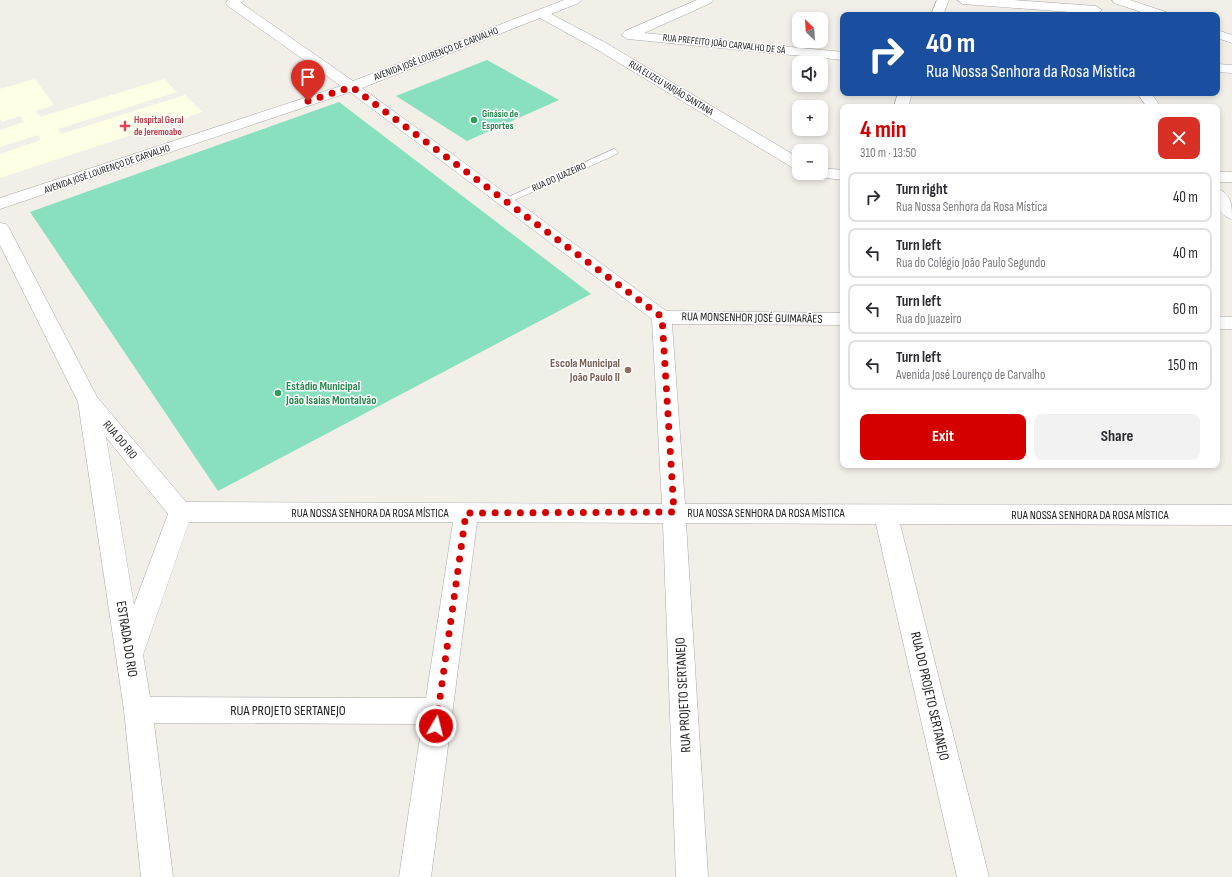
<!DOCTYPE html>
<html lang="en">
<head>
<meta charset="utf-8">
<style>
	:root { --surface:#fff; --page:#f2f2f3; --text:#2b2b33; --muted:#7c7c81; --line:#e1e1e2; --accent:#d40000 }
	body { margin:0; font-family:"Sofia Sans Condensed",sans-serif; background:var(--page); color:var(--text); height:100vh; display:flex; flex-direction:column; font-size:15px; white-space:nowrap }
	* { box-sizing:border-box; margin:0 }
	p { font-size:13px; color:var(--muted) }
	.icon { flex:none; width:22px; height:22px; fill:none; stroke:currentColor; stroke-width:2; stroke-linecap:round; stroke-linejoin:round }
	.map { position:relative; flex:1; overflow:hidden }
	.side { position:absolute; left:840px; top:104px; width:380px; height:364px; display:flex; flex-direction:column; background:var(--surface); border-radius:8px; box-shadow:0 2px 6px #0003 }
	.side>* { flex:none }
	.top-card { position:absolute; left:840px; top:12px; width:380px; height:84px; border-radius:8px; box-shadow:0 2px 6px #0003; background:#1a4fa0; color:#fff; overflow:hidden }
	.needle { width:26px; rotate:335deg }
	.buttons { position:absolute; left:792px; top:12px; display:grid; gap:8px }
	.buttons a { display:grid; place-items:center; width:36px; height:36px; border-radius:8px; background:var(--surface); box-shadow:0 2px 6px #0003; font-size:20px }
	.pin { position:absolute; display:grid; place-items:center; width:34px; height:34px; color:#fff; margin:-41px -17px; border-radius:50% 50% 50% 0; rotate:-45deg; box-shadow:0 0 4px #0007 }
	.pin .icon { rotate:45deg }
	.me { position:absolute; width:44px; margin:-22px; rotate:8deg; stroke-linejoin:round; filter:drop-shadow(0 0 3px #0008) }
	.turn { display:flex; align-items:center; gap:14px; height:84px; padding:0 20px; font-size:18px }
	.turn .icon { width:52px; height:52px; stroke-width:2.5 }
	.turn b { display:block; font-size:28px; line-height:34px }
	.round { display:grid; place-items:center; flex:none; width:42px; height:42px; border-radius:8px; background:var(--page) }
	.head { display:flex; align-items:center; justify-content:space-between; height:68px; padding:0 20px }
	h1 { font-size:24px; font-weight:700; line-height:30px; color:var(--accent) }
	.button { display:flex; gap:8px; margin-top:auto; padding:8px 20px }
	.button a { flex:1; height:46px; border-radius:8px; background:var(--accent); color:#fff; font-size:16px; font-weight:700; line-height:46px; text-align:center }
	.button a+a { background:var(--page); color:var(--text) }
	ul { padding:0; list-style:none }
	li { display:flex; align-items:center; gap:12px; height:50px; margin:0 8px 6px; padding:0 12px; border:2px solid var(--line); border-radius:8px }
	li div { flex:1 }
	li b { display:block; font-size:15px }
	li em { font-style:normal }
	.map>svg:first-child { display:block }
	.education { fill:#ffffe5 }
	.pitch { fill:#88e0be }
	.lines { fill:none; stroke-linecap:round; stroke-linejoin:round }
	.service-casing { stroke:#a9a9a9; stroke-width:1 }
	.minor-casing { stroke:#a9a9a9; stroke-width:1 }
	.service { fill:#fff; fill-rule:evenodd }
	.minor { fill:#fff; fill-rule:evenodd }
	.route { stroke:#d40000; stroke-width:7; stroke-dasharray:0 12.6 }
	.leisure-dot { fill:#2e9e5b; stroke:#fff; stroke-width:1.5 }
	.health-dot { fill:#e0444e; stroke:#fff; stroke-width:1.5 }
	.education-dot { fill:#8d6e63; stroke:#fff; stroke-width:1.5 }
	.labels { text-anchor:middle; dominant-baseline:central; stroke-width:3; stroke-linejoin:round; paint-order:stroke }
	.far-street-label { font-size:10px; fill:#222; stroke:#fff }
	.far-leisure-label { font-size:10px; font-weight:bold; fill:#27864d; stroke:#fff; text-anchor:start }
	.far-health-label { font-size:10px; font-weight:bold; fill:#be3a42; stroke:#fff; text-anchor:start }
	.street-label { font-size:12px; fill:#222; stroke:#fff }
	.education-label { font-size:12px; font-weight:bold; fill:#785e54; stroke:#fff; text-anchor:end }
	.leisure-label { font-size:12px; font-weight:bold; fill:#27864d; stroke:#fff; text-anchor:start }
	.near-street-label { font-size:14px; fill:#222; stroke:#fff }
</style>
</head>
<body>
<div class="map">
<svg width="1232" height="877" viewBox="0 0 1232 877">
	<rect width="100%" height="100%" fill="#f2efe9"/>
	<!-- education -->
	<path class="education" d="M 35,79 L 54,105 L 36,111 L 40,117 L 164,79 L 177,92 L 58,129 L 61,134 L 185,95 L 202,112 L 0,178 L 0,154 L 41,140 L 38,135 L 0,147 L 0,130 L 24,122 L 20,116 L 2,122 L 0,119 L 0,89 Z"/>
	<!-- pitch -->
	<path class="pitch" d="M 487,60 L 559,100 L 467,141 L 396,96 Z
		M 339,102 L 591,294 L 218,491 L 30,212 Z"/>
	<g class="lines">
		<defs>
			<path id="service" d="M 614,149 L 618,152 L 617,154 L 508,203 L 505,204 L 500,201 Z"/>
			<path id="minor" d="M 228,0 L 244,0 L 241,3 L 353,81 L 564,0 L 581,0 L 579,3 L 551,14 L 606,43 L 799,158 L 799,170 L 793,168 L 596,49 L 540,18 L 362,88 L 666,311 L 843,313 L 843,325 L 672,324 L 685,504 L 1232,505 L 1232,525 L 900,524 L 989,877 L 957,877 L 876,524 L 686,523 L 708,877 L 676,877 L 663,523 L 477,522 L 431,877 L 399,877 L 422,724 L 154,723 L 173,877 L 141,877 L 124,710 L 78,402 L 0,245 L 0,223 L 6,224 L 9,228 L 97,397 L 186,502 L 662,504 L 652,319 L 350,92 L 0,209 L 0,198 L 341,86 L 228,6 L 226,3 ZM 106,437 L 168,514 L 134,605 ZM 189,522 L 453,522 L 426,698 L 150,697 L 143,655 Z
				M 697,0 L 713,0 L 711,3 L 644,33 L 843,52 L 843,60 L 628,39 L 621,35 L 625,31 Z
				M 937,0 L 949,0 L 943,15 L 931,15 Z
				M 957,0 L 1013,0 L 1096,6 L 1102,10 L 1096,14 L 963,4 Z
				M 1112,0 L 1130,0 L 1166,12 L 1168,15 L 1150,15 L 1114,3 Z
				M 1217,30 L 1232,35 L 1232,43 L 1217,38 Z
				M 1217,64 L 1232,65 L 1232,73 L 1217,72 Z
				M 898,93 L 912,93 L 908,107 L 894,107 Z
				M 1137,93 L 1151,93 L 1161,107 L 1147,107 Z
				M 821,168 L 843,170 L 843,180 L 811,176 L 809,173 L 821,173 Z
				M 1217,172 L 1232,172 L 1232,182 L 1217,182 Z
				M 1217,189 C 1232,193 1232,206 1232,219 C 1217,215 1217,202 1217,189 Z
				M 1217,317 L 1232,317 L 1232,329 L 1217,329 Z"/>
		</defs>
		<!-- service casing -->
		<use href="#service" class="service-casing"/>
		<!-- minor casing -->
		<use href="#minor" class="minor-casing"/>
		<!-- service -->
		<use href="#service" class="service"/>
		<!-- minor -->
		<use href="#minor" class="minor"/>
	</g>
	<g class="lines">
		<!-- route -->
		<path class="route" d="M 308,101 L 352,87 L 662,317 L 674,512 L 466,513 L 436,726"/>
	</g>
	<!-- markers -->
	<g class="leisure-dot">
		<circle cx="474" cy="120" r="4"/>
		<circle cx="278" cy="393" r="4"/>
	</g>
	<path class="health-dot" d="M123 120h4v4h4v4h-4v4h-4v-4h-4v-4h4z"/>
	<circle class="education-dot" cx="628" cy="370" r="4"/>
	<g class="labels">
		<!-- far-street labels -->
		<g class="far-street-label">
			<text transform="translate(724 44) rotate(6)">RUA PREFEITO JOÃO CARVALHO DE SÁ</text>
			<text transform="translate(436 54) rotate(-21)">AVENIDA JOSÉ LOURENÇO DE CARVALHO</text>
			<text transform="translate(671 88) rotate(31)">RUA ELIZEU VARJÃO SANTANA</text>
			<text transform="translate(107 169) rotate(-19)">AVENIDA JOSÉ LOURENÇO DE CARVALHO</text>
			<text transform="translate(559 177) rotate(-24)">RUA DO JUAZEIRO</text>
		</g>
		<!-- far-leisure labels -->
		<g class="far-leisure-label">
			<text x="482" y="114">Ginásio de<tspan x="482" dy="12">Esportes</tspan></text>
		</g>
		<!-- far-health labels -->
		<g class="far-health-label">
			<text x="134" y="120">Hospital Geral<tspan x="134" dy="12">de Jeremoabo</tspan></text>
		</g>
		<!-- street labels -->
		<g class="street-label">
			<text transform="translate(752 318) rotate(1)">RUA MONSENHOR JOSÉ GUIMARÃES</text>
			<text transform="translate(120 440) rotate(50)">RUA DO RIO</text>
			<text x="370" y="513">RUA NOSSA SENHORA DA ROSA MÍSTICA</text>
			<text x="766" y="513">RUA NOSSA SENHORA DA ROSA MÍSTICA</text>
			<text x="1090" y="515">RUA NOSSA SENHORA DA ROSA MÍSTICA</text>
		</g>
		<!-- education labels -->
		<g class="education-label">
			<text x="620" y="363">Escola Municipal<tspan x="620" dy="14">João Paulo II</tspan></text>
		</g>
		<!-- leisure labels -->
		<g class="leisure-label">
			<text x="286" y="386">Estádio Municipal<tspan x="286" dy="14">João Isaias Montalvão</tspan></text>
		</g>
		<!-- near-street labels -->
		<g class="near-street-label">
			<text transform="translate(127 639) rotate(81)">ESTRADA DO RIO</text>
			<text transform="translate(683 695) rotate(-93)">RUA PROJETO SERTANEJO</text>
			<text transform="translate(930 696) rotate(77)">RUA DO PROJETO SERTANEJO</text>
			<text x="288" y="710">RUA PROJETO SERTANEJO</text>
		</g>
	</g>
</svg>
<div class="buttons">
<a><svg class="needle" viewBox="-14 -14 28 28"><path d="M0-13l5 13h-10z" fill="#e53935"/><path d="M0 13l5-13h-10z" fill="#7c7c81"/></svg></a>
<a><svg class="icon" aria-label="sound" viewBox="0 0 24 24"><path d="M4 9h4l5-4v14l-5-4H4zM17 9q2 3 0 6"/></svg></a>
<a>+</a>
<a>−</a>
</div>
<div class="pin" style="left:308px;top:101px;background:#d93025"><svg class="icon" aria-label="arrive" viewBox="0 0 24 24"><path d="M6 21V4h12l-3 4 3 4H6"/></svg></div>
<svg class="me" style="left:436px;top:726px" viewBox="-20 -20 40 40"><circle r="17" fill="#d40000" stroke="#fff" stroke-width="3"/><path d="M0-11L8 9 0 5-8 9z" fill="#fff"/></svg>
<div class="top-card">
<div class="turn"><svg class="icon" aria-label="right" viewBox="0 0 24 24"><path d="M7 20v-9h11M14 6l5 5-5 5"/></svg><div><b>40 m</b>Rua Nossa Senhora da Rosa Mística</div></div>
</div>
<section class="side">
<div class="head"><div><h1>4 min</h1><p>310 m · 13:50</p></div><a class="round" style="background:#d93025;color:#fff"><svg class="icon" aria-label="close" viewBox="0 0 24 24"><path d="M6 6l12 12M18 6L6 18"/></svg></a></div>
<ul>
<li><svg class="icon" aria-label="right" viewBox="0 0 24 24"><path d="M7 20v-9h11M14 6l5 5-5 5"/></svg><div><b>Turn right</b><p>Rua Nossa Senhora da Rosa Mística</p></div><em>40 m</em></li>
<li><svg class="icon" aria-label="left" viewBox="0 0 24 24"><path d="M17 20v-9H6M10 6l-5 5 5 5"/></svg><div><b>Turn left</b><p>Rua do Colégio João Paulo Segundo</p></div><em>40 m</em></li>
<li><svg class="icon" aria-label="left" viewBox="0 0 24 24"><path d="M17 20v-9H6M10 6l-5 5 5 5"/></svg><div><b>Turn left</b><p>Rua do Juazeiro</p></div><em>60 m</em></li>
<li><svg class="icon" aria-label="left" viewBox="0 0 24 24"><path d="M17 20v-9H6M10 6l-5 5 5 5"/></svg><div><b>Turn left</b><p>Avenida José Lourenço de Carvalho</p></div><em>150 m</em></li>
</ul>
<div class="button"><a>Exit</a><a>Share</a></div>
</section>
</div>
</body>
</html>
